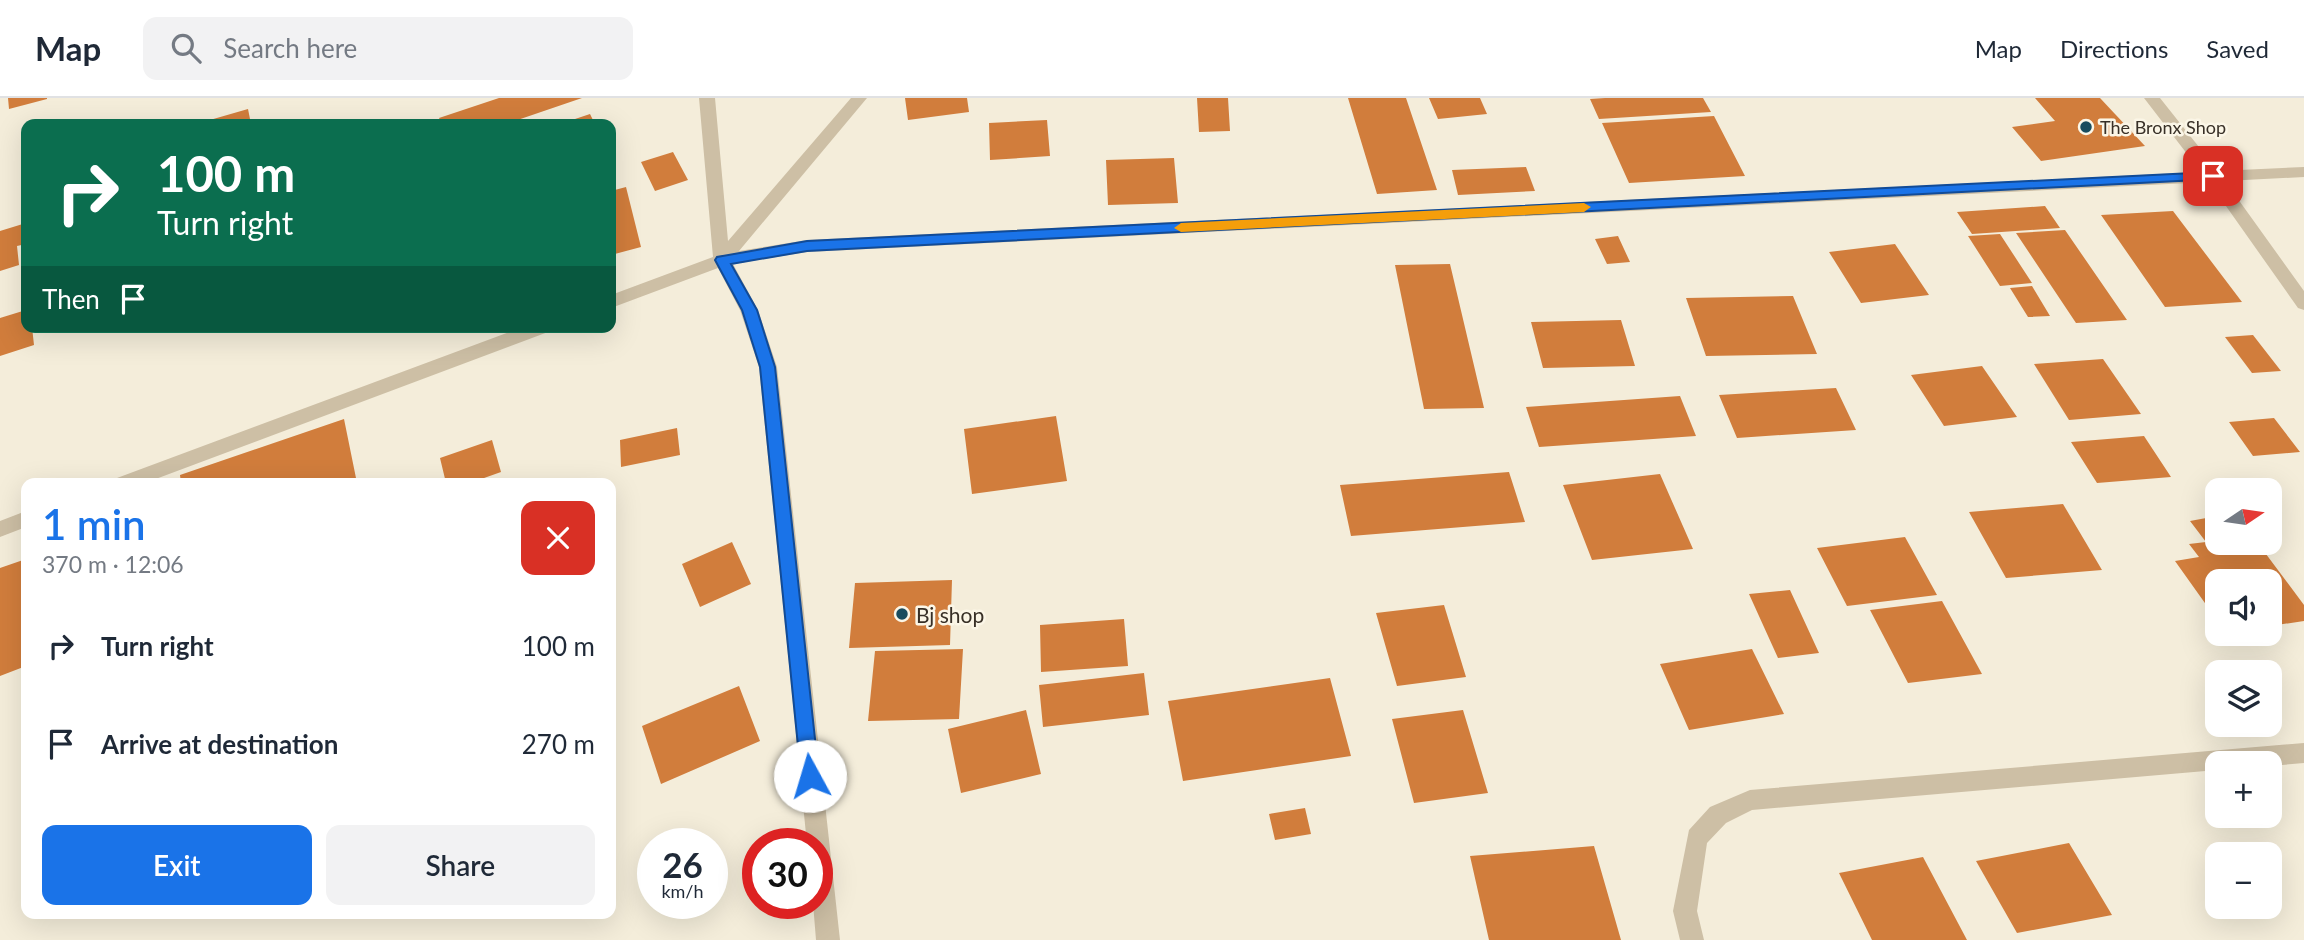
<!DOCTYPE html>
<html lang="en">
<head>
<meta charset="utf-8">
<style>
	:root { --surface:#fff; --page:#f2f2f3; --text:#1f2937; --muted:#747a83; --line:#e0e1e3; --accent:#1a73e8 }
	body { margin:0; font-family:Lato,sans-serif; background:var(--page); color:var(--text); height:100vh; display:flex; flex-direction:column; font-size:26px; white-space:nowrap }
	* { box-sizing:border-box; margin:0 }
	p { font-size:23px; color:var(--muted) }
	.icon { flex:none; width:38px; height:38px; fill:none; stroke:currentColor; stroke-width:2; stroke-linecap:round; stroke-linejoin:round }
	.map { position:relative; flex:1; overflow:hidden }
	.side { position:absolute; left:21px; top:380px; width:595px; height:441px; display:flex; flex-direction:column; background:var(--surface); border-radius:14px; box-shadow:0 7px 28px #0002 }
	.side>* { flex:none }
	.hud { position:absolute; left:21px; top:21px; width:595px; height:214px; border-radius:14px; box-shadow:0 7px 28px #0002; background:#0b6e4f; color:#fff; overflow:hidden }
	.needle { width:46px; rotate:77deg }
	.fabs { position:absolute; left:2205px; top:380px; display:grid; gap:14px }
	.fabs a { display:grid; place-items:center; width:77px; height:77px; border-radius:14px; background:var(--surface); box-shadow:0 7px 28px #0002; font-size:35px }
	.speed { position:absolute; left:637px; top:730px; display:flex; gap:14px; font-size:35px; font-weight:700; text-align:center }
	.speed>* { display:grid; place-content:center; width:91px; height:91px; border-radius:50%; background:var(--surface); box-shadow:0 7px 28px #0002; line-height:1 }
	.speed small { font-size:18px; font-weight:400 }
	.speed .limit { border:10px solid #d22; background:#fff; color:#111 }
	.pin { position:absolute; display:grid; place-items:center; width:60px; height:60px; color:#fff; margin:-30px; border-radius:14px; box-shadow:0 4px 10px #0006 }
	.me { position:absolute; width:77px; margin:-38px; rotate:354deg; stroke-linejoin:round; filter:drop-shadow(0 0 5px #0008) }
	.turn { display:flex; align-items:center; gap:24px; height:147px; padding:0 21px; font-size:32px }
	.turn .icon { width:91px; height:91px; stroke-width:2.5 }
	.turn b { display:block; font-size:49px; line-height:60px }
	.then { display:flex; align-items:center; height:66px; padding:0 21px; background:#0003; gap:14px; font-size:26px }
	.round { display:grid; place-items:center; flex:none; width:74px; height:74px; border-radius:14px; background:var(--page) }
	.overview { display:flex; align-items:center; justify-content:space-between; height:119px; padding:0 21px }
	h1 { font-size:42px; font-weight:600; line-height:52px; color:var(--accent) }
	.action { display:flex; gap:14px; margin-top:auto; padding:14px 21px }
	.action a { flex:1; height:80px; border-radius:14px; background:var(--accent); color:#fff; font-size:28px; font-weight:600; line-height:80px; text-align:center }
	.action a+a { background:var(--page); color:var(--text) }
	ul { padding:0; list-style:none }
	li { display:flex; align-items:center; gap:21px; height:98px; padding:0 21px }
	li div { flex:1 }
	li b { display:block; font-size:26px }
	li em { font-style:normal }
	header { display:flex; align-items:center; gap:42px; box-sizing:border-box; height:98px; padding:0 35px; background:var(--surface); border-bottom:2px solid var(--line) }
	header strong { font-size:33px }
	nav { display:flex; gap:38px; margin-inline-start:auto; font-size:24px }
	.search { width:490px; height:63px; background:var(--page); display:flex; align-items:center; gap:18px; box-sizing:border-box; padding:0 24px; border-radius:14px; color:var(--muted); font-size:26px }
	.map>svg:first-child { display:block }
	.building { fill:#d17d3c }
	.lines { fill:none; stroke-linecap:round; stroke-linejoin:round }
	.minor { fill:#cdbfa5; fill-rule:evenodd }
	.route { fill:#1a73e8; stroke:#114b97; stroke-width:2 }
	.slow { fill:#f59e0b }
	.poi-dot { fill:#194c5e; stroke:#fbf6e7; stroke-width:2.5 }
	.labels { text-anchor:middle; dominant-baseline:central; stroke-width:5; stroke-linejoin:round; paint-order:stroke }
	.far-poi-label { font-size:18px; fill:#383027; stroke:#fbf6e7; text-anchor:start }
	.poi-label { font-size:21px; fill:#383027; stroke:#fbf6e7; text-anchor:start }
</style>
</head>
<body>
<header>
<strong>Map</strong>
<div class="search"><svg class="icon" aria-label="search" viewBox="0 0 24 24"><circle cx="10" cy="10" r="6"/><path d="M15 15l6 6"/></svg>Search here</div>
<nav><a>Map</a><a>Directions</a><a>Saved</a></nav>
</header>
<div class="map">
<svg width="2304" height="842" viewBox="0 0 2304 842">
	<rect width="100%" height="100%" fill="#f4edda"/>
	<!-- building -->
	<path class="building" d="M 8,0 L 47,0 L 47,1 L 9,11 Z
		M 499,0 L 582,0 L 506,26 L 442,26 L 439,20 Z
		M 905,0 L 967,0 L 969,14 L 908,22 Z
		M 1197,0 L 1228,0 L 1230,33 L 1199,34 Z
		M 1348,0 L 1406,0 L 1437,92 L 1377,96 Z
		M 1429,0 L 1480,0 L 1487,16 L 1438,21 Z
		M 1605,0 L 1703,0 L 1711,14 L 1599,21 L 1590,1 Z
		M 2035,0 L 2100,0 L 2145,48 L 2041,63 L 2012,29 L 2055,23 Z
		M 248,11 L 251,26 L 196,26 Z
		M 590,16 L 595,26 L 560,26 Z
		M 1714,18 L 1745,78 L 1629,85 L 1602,25 Z
		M 1047,22 L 1050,58 L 990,62 L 989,25 Z
		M 673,54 L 688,82 L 655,93 L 641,64 Z
		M 1174,60 L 1178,105 L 1108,107 L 1106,62 Z
		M 1526,69 L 1535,93 L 1458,97 L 1452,72 Z
		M 626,89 L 641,149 L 611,157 L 611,93 Z
		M 2045,108 L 2060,130 L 1972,136 L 1957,114 Z
		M 2173,113 L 2242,204 L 2165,209 L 2101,117 Z
		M 26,125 L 26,146 L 17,148 L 19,167 L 0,173 L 0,133 Z
		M 2065,132 L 2127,222 L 2076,225 L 2016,135 Z
		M 2000,136 L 2032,185 L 2000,188 L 1968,138 Z
		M 1618,138 L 1630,164 L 1607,166 L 1595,141 Z
		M 1895,146 L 1929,197 L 1861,205 L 1829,154 Z
		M 1450,166 L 1484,310 L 1424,311 L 1395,167 Z
		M 2032,188 L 2050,218 L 2028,219 L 2010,190 Z
		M 1793,198 L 1817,256 L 1706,258 L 1686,200 Z
		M 26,212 L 26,229 L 32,229 L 34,247 L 0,258 L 0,220 Z
		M 1621,222 L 1635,268 L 1543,270 L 1531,224 Z
		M 2253,237 L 2281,273 L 2252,275 L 2225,239 Z
		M 2103,261 L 2141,316 L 2069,322 L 2034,266 Z
		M 1982,268 L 2017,319 L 1944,328 L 1911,277 Z
		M 1836,290 L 1856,332 L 1737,340 L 1719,297 Z
		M 1680,298 L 1696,338 L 1539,349 L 1526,309 Z
		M 1056,318 L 1067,383 L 972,396 L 964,331 Z
		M 2274,320 L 2300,354 L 2253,358 L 2229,324 Z
		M 344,321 L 357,385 L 181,385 L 180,377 Z
		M 677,330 L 680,357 L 621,369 L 620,342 Z
		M 2144,338 L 2171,379 L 2097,385 L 2071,344 Z
		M 492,342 L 501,374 L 470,385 L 446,385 L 440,360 Z
		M 1509,374 L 1525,424 L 1351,438 L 1340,387 Z
		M 1660,376 L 1693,451 L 1592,462 L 1563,387 Z
		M 2063,406 L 2102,472 L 2006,480 L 1969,414 Z
		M 2217,418 L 2217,444 L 2257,444 L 2304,507 L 2304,523 L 2270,528 L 2270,483 L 2217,483 L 2217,522 L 2175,463 L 2199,459 L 2189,446 L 2206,444 L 2190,423 Z
		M 1905,439 L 1937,497 L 1847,508 L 1817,450 Z
		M 732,444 L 751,486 L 700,509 L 682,466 Z
		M 26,461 L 26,568 L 0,578 L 0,470 Z
		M 952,482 L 950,547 L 849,550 L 855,485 Z
		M 1790,492 L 1819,555 L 1778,560 L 1749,496 Z
		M 1942,503 L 1982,576 L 1908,585 L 1870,512 Z
		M 1444,507 L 1466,579 L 1397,588 L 1376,515 Z
		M 1124,521 L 1128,568 L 1041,574 L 1040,527 Z
		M 963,551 L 959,621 L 868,623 L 875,553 Z
		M 1752,551 L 1784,616 L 1689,632 L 1660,566 Z
		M 1144,575 L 1149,617 L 1043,629 L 1039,587 Z
		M 1330,580 L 1351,658 L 1183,683 L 1168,603 Z
		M 739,588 L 760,643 L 661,686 L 642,628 Z
		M 1026,612 L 1041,676 L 961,695 L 948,631 Z
		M 1463,612 L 1488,695 L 1414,705 L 1392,621 Z
		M 1305,710 L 1311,736 L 1275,742 L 1269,716 Z
		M 2069,745 L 2112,817 L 2017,835 L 1976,763 Z
		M 1594,748 L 1621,842 L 1489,842 L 1470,758 Z
		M 1923,759 L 1967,842 L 1872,842 L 1839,775 Z"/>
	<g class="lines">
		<!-- minor -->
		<path class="minor" d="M 699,0 L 715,0 L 728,143 L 851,0 L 867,0 L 739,153 L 807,142 L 2201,74 L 2144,0 L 2160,0 L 2218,73 L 2304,69 L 2304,79 L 2225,83 L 2304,193 L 2304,212 L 2298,210 L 2209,84 L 807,154 L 733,166 L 758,212 L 777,269 L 840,842 L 816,842 L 813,805 L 817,805 L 817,746 L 807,746 L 759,269 L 740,212 L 718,170 L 611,210 L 611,197 L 713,159 Z
			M 523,229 L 551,229 L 548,234 L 145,385 L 115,385 L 117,380 Z
			M 26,413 L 26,429 L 0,439 L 0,423 Z
			M 2304,645 L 2304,665 L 2270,668 L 2270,665 L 2217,665 L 2217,672 L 1752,712 L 1726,725 L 1707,745 L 1697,813 L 1704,842 L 1680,842 L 1673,813 L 1689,732 L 1710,709 L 1750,692 Z"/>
	</g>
	<!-- route -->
	<path class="route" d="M 2213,74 L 2217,75 L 2217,81 L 807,153 L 731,166 L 757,212 L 775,269 L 819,678 L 817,684 L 810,687 L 804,684 L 801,678 L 760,269 L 742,212 L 715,162 L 717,159 L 807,143 Z"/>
	<!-- slow -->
	<path class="slow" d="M 1584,105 L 1591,109 L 1584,114 L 1181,134 L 1174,130 L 1181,125 Z"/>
	<!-- markers -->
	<g class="poi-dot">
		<circle cx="2086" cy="29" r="7"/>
		<circle cx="902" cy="516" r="7"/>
	</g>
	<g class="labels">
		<!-- far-poi labels -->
		<g class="far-poi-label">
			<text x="2100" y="29">The Bronx Shop</text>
		</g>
		<!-- poi labels -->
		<g class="poi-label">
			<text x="916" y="516">Bj shop</text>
		</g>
	</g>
</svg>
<div class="fabs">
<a><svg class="needle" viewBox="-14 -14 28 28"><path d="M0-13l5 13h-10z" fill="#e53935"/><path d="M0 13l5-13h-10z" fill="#747a83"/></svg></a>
<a><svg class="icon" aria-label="sound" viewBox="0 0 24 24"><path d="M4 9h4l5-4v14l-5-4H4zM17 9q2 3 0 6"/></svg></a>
<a><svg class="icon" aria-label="layers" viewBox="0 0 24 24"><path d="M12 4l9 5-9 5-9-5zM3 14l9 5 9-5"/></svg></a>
<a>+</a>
<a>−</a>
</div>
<div class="speed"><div>26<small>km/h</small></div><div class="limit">30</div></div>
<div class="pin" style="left:2213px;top:78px;background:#d93025"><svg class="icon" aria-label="arrive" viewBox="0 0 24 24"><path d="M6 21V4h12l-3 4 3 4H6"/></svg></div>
<svg class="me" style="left:810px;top:678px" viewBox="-20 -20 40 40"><circle r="19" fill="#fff"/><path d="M0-13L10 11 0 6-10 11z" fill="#1a73e8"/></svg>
<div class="hud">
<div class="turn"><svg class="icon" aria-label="right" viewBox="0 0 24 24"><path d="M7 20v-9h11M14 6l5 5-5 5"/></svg><div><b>100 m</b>Turn right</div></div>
<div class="then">Then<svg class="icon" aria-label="arrive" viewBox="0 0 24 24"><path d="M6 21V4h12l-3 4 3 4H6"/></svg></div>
</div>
<section class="side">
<div class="overview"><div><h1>1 min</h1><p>370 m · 12:06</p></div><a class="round" style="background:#d93025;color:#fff"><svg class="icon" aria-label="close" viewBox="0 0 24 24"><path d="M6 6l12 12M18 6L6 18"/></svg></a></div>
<ul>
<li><svg class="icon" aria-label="right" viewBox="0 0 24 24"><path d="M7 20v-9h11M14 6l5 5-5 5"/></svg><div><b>Turn right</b></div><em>100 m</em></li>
<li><svg class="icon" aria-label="arrive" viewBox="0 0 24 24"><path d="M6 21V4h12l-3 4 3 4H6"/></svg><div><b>Arrive at destination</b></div><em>270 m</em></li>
</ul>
<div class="action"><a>Exit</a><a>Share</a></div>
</section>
</div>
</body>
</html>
